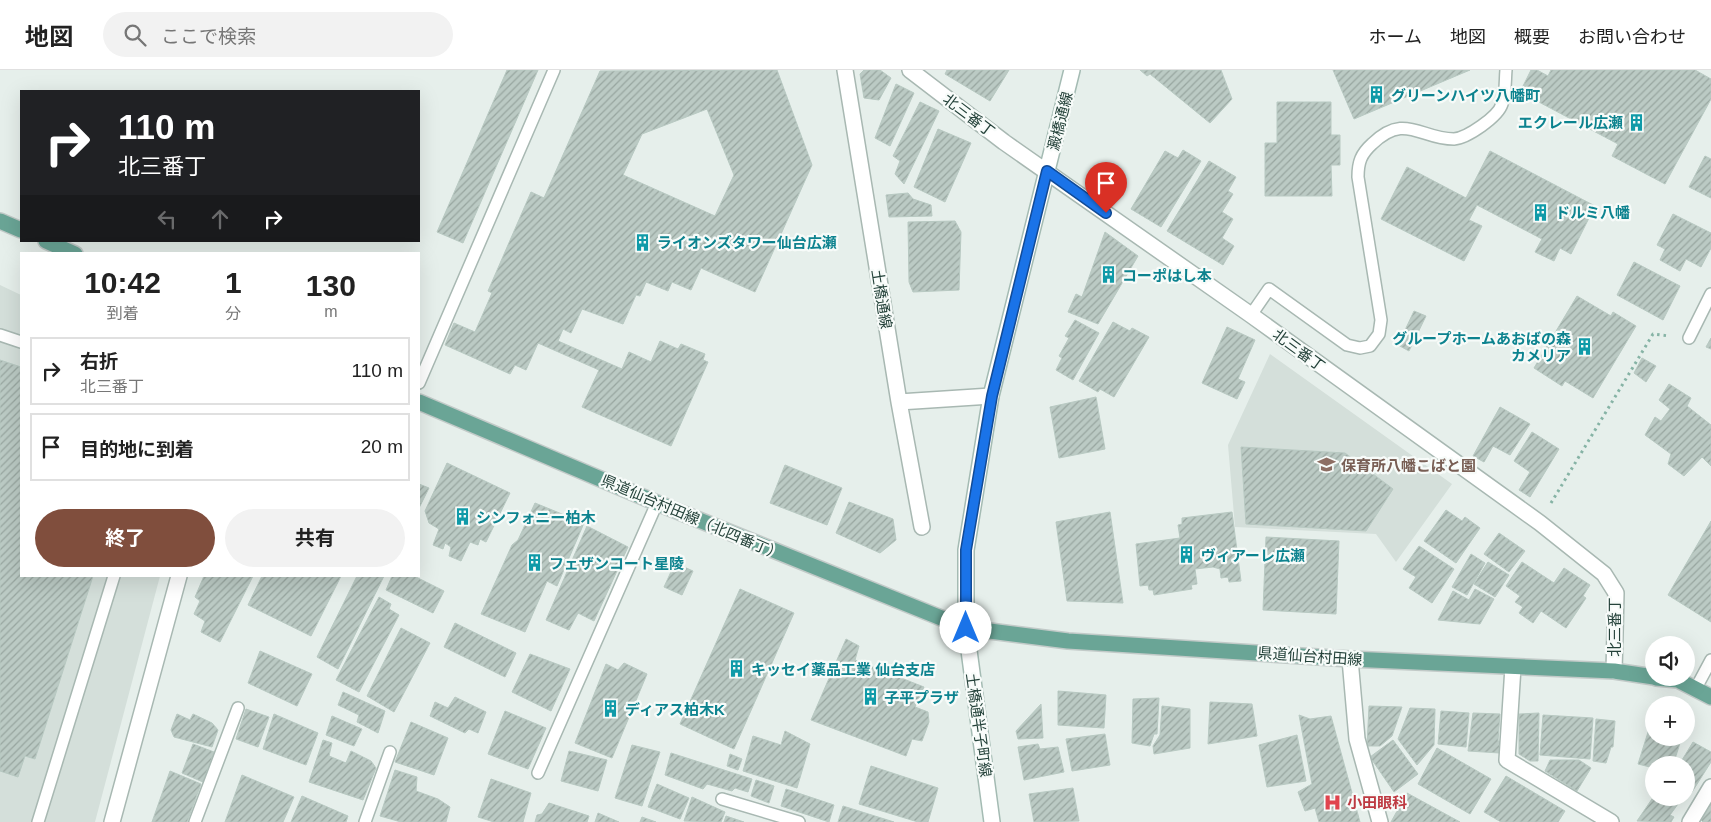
<!DOCTYPE html>
<html lang="ja">
<head>
<meta charset="utf-8">
<style>
	:root { --surface:#fff; --page:#f2f2f2; --text:#222; --muted:#767676; --line:#e0e0e0; --accent:#804e3d }
	body { margin:0; font-family:Arial,"Noto Sans JP",sans-serif; background:var(--page); color:var(--text); height:100vh; display:flex; flex-direction:column; font-size:19px; white-space:nowrap }
	* { box-sizing:border-box; margin:0 }
	p { font-size:16px; color:var(--muted) }
	.icon { flex:none; width:28px; height:28px; fill:none; stroke:currentColor; stroke-width:2; stroke-linecap:round; stroke-linejoin:round }
	.map { position:relative; flex:1; overflow:hidden }
	.details { position:absolute; left:20px; top:182px; width:400px; height:325px; display:flex; flex-direction:column; background:var(--surface); border-radius:0px; box-shadow:0 5px 20px #0002 }
	.details>* { flex:none }
	.hud { position:absolute; left:20px; top:20px; width:400px; height:152px; border-radius:0px; box-shadow:0 5px 20px #0002; background:#202124; color:#fff; overflow:hidden }
	.fabs { position:absolute; left:1645px; top:566px; display:grid; gap:10px }
	.fabs a { display:grid; place-items:center; width:50px; height:50px; border-radius:50%; background:var(--surface); box-shadow:0 5px 20px #0002; font-size:25px }
	.pin { position:absolute; display:grid; place-items:center; width:42px; height:42px; color:#fff; margin:-51px -21px; border-radius:50% 50% 50% 0; rotate:-45deg; box-shadow:0 0 5px #0007 }
	.pin .icon { rotate:45deg }
	.me { position:absolute; width:55px; margin:-28px; rotate:0deg; stroke-linejoin:round; filter:drop-shadow(0 0 4px #0008) }
	.turn { display:flex; align-items:center; gap:18px; height:105px; padding:0 15px; font-size:22px }
	.turn .icon { width:65px; height:65px; stroke-width:2.5 }
	.turn b { display:block; font-size:35px; line-height:42px }
	.lanes { display:flex; align-items:center; height:48px; padding:0 15px; background:#0003; justify-content:center; gap:25px; direction:ltr }
	.lanes .off { opacity:.35 }
	.eta { display:flex; justify-content:space-evenly; align-items:center; height:85px; text-align:center }
	.eta b { font-size:30px; font-weight:700; line-height:35px }
	.primary-button { display:flex; gap:10px; margin-top:auto; padding:10px 15px }
	.primary-button a { flex:1; height:58px; border-radius:30px; background:var(--accent); color:#fff; font-size:20px; font-weight:700; line-height:58px; text-align:center }
	.primary-button a+a { background:var(--page); color:var(--text) }
	ul { padding:0; list-style:none }
	li { display:flex; align-items:center; gap:15px; height:68px; margin:0 10px 8px; padding:0 5px; border:2px solid var(--line); border-radius:0px }
	li div { flex:1 }
	li b { display:block; font-size:19px }
	li em { font-style:normal }
	header { display:flex; align-items:center; gap:30px; box-sizing:border-box; height:70px; padding:0 25px; background:var(--surface); border-bottom:1px solid var(--line) }
	header strong { font-size:24px }
	nav { display:flex; gap:28px; margin-inline-start:auto; font-size:18px }
	.search { width:350px; height:45px; background:var(--page); display:flex; align-items:center; gap:12px; box-sizing:border-box; padding:0 18px; border-radius:28px; color:var(--muted); font-size:19px }
	.map>svg:first-child { display:block }
	.built { fill:#d4dfda }
	.building { fill:url(#building-hatch); stroke:#b8c9c2; fill-rule:evenodd }
	.lines { fill:none; stroke-linecap:round; stroke-linejoin:round }
	.lane-casing { stroke:#a8b8b2; stroke-width:14 }
	.street-casing { stroke:#a8b8b2; stroke-width:18 }
	.secondary-casing { stroke:#a4bbb3; stroke-width:18 }
	.primary-casing { stroke:#c2cac8; stroke-width:18 }
	.path { stroke:#86b3a5; stroke-width:3; stroke-dasharray:2.5 4; stroke-linecap:butt }
	.lane { stroke:#fff; stroke-width:11 }
	.street { stroke:#fff; stroke-width:15 }
	.secondary { stroke:#fff; stroke-width:15 }
	.primary { stroke:#6aa596; stroke-width:15 }
	.route-casing { stroke:#114b97; stroke-width:12 }
	.route { stroke:#1a73e8; stroke-width:9 }
	.labels { text-anchor:middle; dominant-baseline:central; stroke-width:4.5; stroke-linejoin:round; paint-order:stroke }
	.culture-label { font-size:15px; font-weight:bold; fill:#0d838f; stroke:#f7fbf9; text-anchor:start }
	.street-label { font-size:15px; fill:#24423a; stroke:#f7fbf9 }
	.education-label { font-size:15px; font-weight:bold; fill:#785e54; stroke:#f7fbf9; text-anchor:start }
	.health-label { font-size:15px; font-weight:bold; fill:#be3a42; stroke:#f7fbf9; text-anchor:start }
</style>
</head>
<body>
<header>
<strong>地図</strong>
<div class="search"><svg class="icon" aria-label="search" viewBox="0 0 24 24"><circle cx="10" cy="10" r="6"/><path d="M15 15l6 6"/></svg>ここで検索</div>
<nav><a>ホーム</a><a>地図</a><a>概要</a><a>お問い合わせ</a></nav>
</header>
<div class="map">
<svg width="1711" height="752" viewBox="0 0 1711 752">
	<defs>
		<pattern id="building-hatch" width="6" height="6" patternUnits="userSpaceOnUse" patternTransform="scale(1.25)"><rect width="6" height="6" fill="#bbcac4"/><path d="M-1 1l2-2M0 6l6-6M5 7l2-2" fill="none" stroke="#98a6a0"/></pattern>
	</defs>
	<rect width="100%" height="100%" fill="#e6efeb"/>
	<!-- built -->
	<path class="built" d="M 0,215 L 21,225 L 21,506 L 160,506 L 95,752 L 0,752 Z
		M 1270,284 L 1452,414 L 1396,492 L 1376,464 L 1235,457 L 1228,375 Z"/>
	<!-- building -->
	<path class="building" d="M 507,0 L 538,0 L 463,173 L 437,162 Z
		M 777,0 L 812,95 L 755,222 L 701,198 L 691,220 L 672,212 L 668,221 L 646,212 L 640,226 L 636,225 L 623,254 L 582,239 L 571,263 L 563,259 L 558,271 L 622,299 L 629,282 L 651,292 L 660,271 L 678,279 L 681,274 L 705,284 L 703,290 L 708,292 L 671,376 L 582,337 L 599,300 L 538,273 L 526,300 L 515,295 L 510,304 L 445,275 L 454,253 L 475,262 L 492,223 L 488,221 L 531,122 L 544,128 L 600,1 ZM 707,39 L 734,105 L 715,146 L 623,105 L 642,64 Z
		M 864,0 L 880,0 L 891,8 L 879,30 L 864,28 L 860,4 Z
		M 947,0 L 1009,0 L 990,31 L 945,4 Z
		M 1140,0 L 1221,0 L 1232,29 L 1210,53 L 1150,4 L 1147,6 Z
		M 1333,0 L 1470,0 L 1354,49 Z
		M 1531,0 L 1537,0 L 1548,6 L 1551,0 L 1695,0 L 1711,9 L 1711,29 L 1665,114 L 1612,86 L 1618,74 L 1520,22 Z
		M 896,14 L 914,23 L 890,76 L 875,68 Z
		M 920,32 L 939,41 L 904,114 L 895,104 L 900,91 L 893,86 Z
		M 1277,32 L 1331,32 L 1331,65 L 1340,65 L 1340,95 L 1331,95 L 1332,126 L 1265,126 L 1265,73 L 1277,73 Z
		M 938,59 L 971,73 L 945,132 L 914,117 Z
		M 1183,80 L 1201,91 L 1161,157 L 1131,139 L 1165,81 L 1178,88 Z
		M 1490,81 L 1595,136 L 1571,184 L 1560,178 L 1554,191 L 1535,182 L 1542,169 L 1477,135 L 1469,150 L 1482,156 L 1464,191 L 1381,149 L 1407,97 L 1466,128 Z
		M 1705,86 L 1711,89 L 1711,128 L 1689,117 Z
		M 1209,91 L 1236,107 L 1228,121 L 1233,124 L 1222,142 L 1233,149 L 1222,168 L 1234,176 L 1223,195 L 1167,161 Z
		M 908,123 L 913,129 L 931,135 L 932,146 L 889,147 L 886,125 Z
		M 1673,144 L 1711,163 L 1711,178 L 1701,197 L 1686,189 L 1680,201 L 1660,190 L 1665,179 L 1657,175 Z
		M 955,151 L 961,162 L 959,220 L 913,222 L 909,212 L 908,152 Z
		M 1105,162 L 1138,186 L 1098,254 L 1068,242 L 1076,224 L 1082,227 Z
		M 1634,192 L 1680,216 L 1663,250 L 1617,225 Z
		M 1577,226 L 1611,246 L 1613,242 L 1636,256 L 1593,328 L 1565,311 L 1562,316 L 1534,298 Z
		M 1414,241 L 1426,246 L 1409,281 L 1398,275 Z
		M 1075,250 L 1099,263 L 1073,310 L 1056,300 L 1062,288 L 1059,286 L 1069,268 L 1065,266 Z
		M 1113,252 L 1130,261 L 1132,258 L 1149,267 L 1114,327 L 1100,319 L 1098,322 L 1079,311 Z
		M 1227,257 L 1255,270 L 1238,309 L 1245,312 L 1237,329 L 1202,313 Z
		M 1711,268 L 1711,279 L 1706,277 Z
		M 1642,288 L 1656,296 L 1646,312 L 1634,303 Z
		M 0,290 L 21,297 L 21,506 L 93,506 L 35,689 L 25,686 L 18,707 L 0,701 Z
		M 1669,314 L 1691,328 L 1687,336 L 1711,355 L 1711,396 L 1702,387 L 1684,406 L 1668,394 L 1671,384 L 1645,365 L 1655,347 L 1661,351 L 1670,339 L 1659,330 Z
		M 1096,327 L 1105,379 L 1059,388 L 1050,337 Z
		M 1500,337 L 1530,354 L 1510,385 L 1493,376 L 1484,392 L 1473,386 Z
		M 1532,362 L 1559,379 L 1530,427 L 1519,420 L 1530,402 L 1514,391 Z
		M 1241,377 L 1345,383 L 1393,419 L 1366,461 L 1246,454 Z
		M 447,393 L 510,423 L 486,472 L 480,469 L 478,475 L 470,472 L 461,491 L 449,486 L 451,477 L 445,473 L 443,479 L 433,475 L 439,459 L 429,453 L 425,441 Z
		M 785,395 L 842,418 L 827,455 L 770,433 Z
		M 419,414 L 429,418 L 419,438 Z
		M 849,432 L 893,449 L 896,470 L 880,483 L 836,463 Z
		M 535,433 L 584,453 L 557,516 L 547,511 L 525,562 L 481,544 L 512,475 L 518,470 Z
		M 1446,440 L 1462,451 L 1465,447 L 1480,458 L 1456,493 L 1424,471 Z
		M 1110,442 L 1123,533 L 1067,531 L 1056,452 Z
		M 1232,442 L 1241,511 L 1229,512 L 1228,507 L 1221,508 L 1220,499 L 1213,497 L 1195,499 L 1197,514 L 1191,515 L 1192,519 L 1154,525 L 1153,520 L 1149,520 L 1148,515 L 1140,516 L 1136,474 L 1180,468 L 1178,455 L 1182,454 L 1182,448 Z
		M 1711,451 L 1711,552 L 1668,525 Z
		M 587,456 L 628,477 L 594,551 L 578,543 L 569,560 L 546,550 Z
		M 1499,463 L 1525,481 L 1509,502 L 1484,484 Z
		M 1266,467 L 1339,471 L 1336,544 L 1263,540 Z
		M 1419,476 L 1454,499 L 1432,533 L 1409,518 L 1416,507 L 1403,499 Z
		M 1471,484 L 1485,493 L 1467,525 L 1452,517 Z
		M 1488,492 L 1509,505 L 1495,527 L 1474,514 Z
		M 1522,492 L 1554,513 L 1564,498 L 1590,515 L 1583,526 L 1586,528 L 1566,558 L 1541,541 L 1533,553 L 1519,543 L 1523,537 L 1515,532 L 1520,526 L 1506,516 Z
		M 675,493 L 693,501 L 682,525 L 664,517 Z
		M 204,506 L 253,506 L 220,572 L 201,562 L 205,551 L 194,544 L 200,531 L 195,527 Z
		M 262,506 L 341,506 L 311,566 L 248,535 Z
		M 357,506 L 384,506 L 338,599 L 317,587 Z
		M 392,506 L 414,506 L 444,521 L 433,543 L 386,520 Z
		M 740,519 L 794,543 L 734,679 L 680,654 Z
		M 1475,519 L 1494,529 L 1480,554 L 1438,550 L 1453,521 L 1469,530 Z
		M 379,527 L 391,534 L 389,539 L 399,545 L 359,622 L 336,610 Z
		M 455,553 L 516,583 L 505,607 L 444,577 Z
		M 401,558 L 430,573 L 394,642 L 367,626 Z
		M 846,569 L 859,576 L 855,590 L 924,617 L 915,637 L 928,642 L 929,652 L 922,671 L 912,669 L 906,686 L 811,650 Z
		M 260,581 L 312,604 L 297,636 L 248,613 Z
		M 530,584 L 570,599 L 551,641 L 512,622 Z
		M 624,593 L 647,604 L 612,688 L 575,673 L 606,594 L 618,600 Z
		M 1058,621 L 1106,625 L 1104,658 L 1058,655 Z
		M 343,622 L 385,641 L 378,663 L 357,652 L 359,645 L 338,635 Z
		M 455,627 L 486,642 L 478,663 L 469,659 L 465,663 L 430,646 L 435,632 L 448,638 Z
		M 1159,628 L 1157,664 L 1154,664 L 1150,676 L 1132,673 L 1133,629 Z
		M 1210,632 L 1252,634 L 1257,666 L 1208,674 Z
		M 1041,634 L 1043,668 L 1018,669 L 1016,661 Z
		M 1162,636 L 1190,639 L 1190,678 L 1154,684 L 1153,676 L 1160,665 Z
		M 1369,636 L 1402,637 L 1392,666 L 1380,676 L 1367,676 Z
		M 1410,638 L 1435,639 L 1434,675 L 1417,695 L 1398,669 Z
		M 246,639 L 269,647 L 258,677 L 236,669 Z
		M 505,641 L 546,658 L 528,699 L 488,684 Z
		M 1441,641 L 1469,643 L 1466,677 L 1438,674 Z
		M 1473,643 L 1500,644 L 1498,671 L 1502,672 L 1500,683 L 1468,681 Z
		M 1539,643 L 1538,691 L 1530,691 L 1519,684 L 1519,644 Z
		M 177,644 L 190,650 L 193,644 L 212,653 L 218,660 L 212,677 L 174,667 L 171,660 Z
		M 274,644 L 318,663 L 306,695 L 263,679 Z
		M 1299,645 L 1310,649 L 1331,646 L 1360,752 L 1319,752 L 1315,738 L 1305,741 L 1298,722 L 1312,714 Z
		M 1543,645 L 1593,648 L 1590,689 L 1540,685 Z
		M 332,646 L 362,659 L 354,676 L 326,665 Z
		M 1596,649 L 1615,651 L 1613,677 L 1611,677 L 1606,693 L 1593,691 Z
		M 411,652 L 448,668 L 434,705 L 395,692 Z
		M 1649,659 L 1654,661 L 1654,668 L 1681,670 L 1673,695 L 1654,695 L 1654,698 L 1638,694 Z
		M 785,661 L 810,674 L 797,718 L 743,701 L 753,666 L 781,675 Z
		M 1105,664 L 1110,695 L 1072,701 L 1066,669 Z
		M 1297,665 L 1306,711 L 1267,717 L 1259,675 Z
		M 323,670 L 332,673 L 329,686 L 346,693 L 351,681 L 371,691 L 376,698 L 363,730 L 309,712 Z
		M 1393,670 L 1418,704 L 1394,722 L 1370,687 Z
		M 1693,672 L 1711,682 L 1711,692 L 1692,722 L 1686,719 L 1686,695 L 1679,695 Z
		M 193,674 L 214,682 L 203,712 L 182,703 Z
		M 1038,674 L 1040,679 L 1058,677 L 1064,702 L 1024,710 L 1018,677 Z
		M 632,675 L 660,682 L 642,736 L 615,728 Z
		M 1437,678 L 1491,709 L 1470,744 L 1418,714 Z
		M 569,681 L 607,690 L 598,721 L 561,711 Z
		M 671,683 L 752,709 L 748,722 L 735,718 L 732,721 L 707,714 L 703,719 L 665,705 Z
		M 730,684 L 742,689 L 738,700 L 727,696 Z
		M 1550,690 L 1579,690 L 1591,698 L 1577,721 L 1545,701 Z
		M 871,696 L 938,718 L 928,752 L 918,752 L 859,734 Z
		M 395,700 L 417,707 L 416,721 L 438,729 L 450,737 L 446,752 L 401,752 L 380,746 Z
		M 170,701 L 201,714 L 187,752 L 152,752 Z
		M 242,705 L 294,727 L 283,752 L 225,752 Z
		M 1506,706 L 1565,741 L 1558,752 L 1501,752 L 1484,742 Z
		M 491,709 L 531,723 L 523,752 L 494,752 L 478,747 Z
		M 756,710 L 774,716 L 769,733 L 751,726 Z
		M 657,714 L 689,728 L 680,749 L 648,737 Z
		M 1073,718 L 1079,751 L 1034,752 L 1029,724 Z
		M 786,719 L 834,735 L 829,752 L 781,736 Z
		M 1407,723 L 1460,752 L 1391,752 Z
		M 302,726 L 348,746 L 346,752 L 291,752 Z
		M 1654,726 L 1668,728 L 1678,734 L 1670,745 L 1674,747 L 1671,752 L 1637,751 Z
		M 692,727 L 725,742 L 721,752 L 684,751 Z
		M 1711,731 L 1711,752 L 1703,752 L 1699,748 Z
		M 549,733 L 589,746 L 587,752 L 535,752 L 537,745 L 542,744 Z
		M 843,736 L 894,752 L 838,752 Z
		M 598,743 L 619,752 L 595,752 Z
		M 726,746 L 744,752 L 724,752 Z
		M 642,747 L 656,752 L 640,752 Z"/>
	<g class="lines">
		<defs>
			<path id="lane" d="M 1251,245 L 1269,219 L 1347,275 L 1360,278 L 1370,276 L 1379,264 L 1381,250 L 1358,107 C 1358,92 1361,84 1372,74 C 1405,42 1420,69 1454,69 C 1467,68 1498,47 1502,34 C 1506,24 1505,10 1506,0
				M 0,265 L 21,272
				M 1689,268 L 1711,224
				M 419,313 L 554,0
				M 1696,618 L 1711,590
				M 538,703 L 657,433
				M 722,729 L 799,752
				M 38,752 L 114,506
				M 195,752 L 238,638
				M 365,752 L 390,682"/>
			<path id="street" d="M 845,0 L 899,332 L 922,457
				M 910,0 L 1004,72 L 1251,245 L 1540,453 L 1604,504 L 1616,523 L 1614,601
				M 899,332 L 991,326
				M 1350,589 L 1357,669 L 1380,752
				M 1513,597 L 1507,690 L 1611,752
				M 112,752 L 179,506
				M 1690,752 L 1711,717"/>
			<path id="secondary" d="M 992,752 L 966,558 L 966,480 L 991,326 L 1072,0"/>
			<path id="primary" d="M 0,151 L 21,160
				M 46,171 L 75,184
				M 419,332 L 657,433 L 966,558 L 1068,571 L 1350,589 L 1614,601 L 1654,607
				M 1656,608 L 1678,610 L 1711,627"/>
		</defs>
		<!-- lane casing -->
		<use href="#lane" class="lane-casing"/>
		<!-- street casing -->
		<use href="#street" class="street-casing"/>
		<!-- secondary casing -->
		<use href="#secondary" class="secondary-casing"/>
		<!-- primary casing -->
		<use href="#primary" class="primary-casing"/>
		<!-- path -->
		<path class="path" d="M 1551,433 L 1653,264 L 1669,266"/>
		<!-- lane -->
		<use href="#lane" class="lane"/>
		<!-- street -->
		<use href="#street" class="street"/>
		<!-- secondary -->
		<use href="#secondary" class="secondary"/>
		<!-- primary -->
		<use href="#primary" class="primary"/>
	</g>
	<g class="lines">
		<defs>
			<path id="route" d="M 966,558 L 966,480 L 992,326 L 1047,101 L 1106,143"/>
		</defs>
		<!-- route casing -->
		<use href="#route" class="route-casing"/>
		<!-- route -->
		<use href="#route" class="route"/>
	</g>
	<!-- icons -->
	<defs>
		<symbol id="building-bare" viewBox="-9 -9 18 18"><path d="M-4-6H4V6H1V3H-1V6H-4ZM-2.5-4.3h1.7v1.8h-1.7ZM.8-4.3h1.7v1.8H.8ZM-2.5-1h1.7V.8h-1.7ZM.8-1h1.7V.8H.8Z" fill="#0f9aa8" stroke="#f7fbf9" stroke-width="2.5" paint-order="stroke"/></symbol>
		<symbol id="school-bare" viewBox="-9 -9 18 18"><path d="M0-5L7-2L0 1L-7-2ZM-4 1L0 2.5L4 1V4Q0 6-4 4Z" fill="#8d6e63" stroke="#f7fbf9" stroke-width="2.5" paint-order="stroke"/></symbol>
		<symbol id="hospital-bare" viewBox="-9 -9 18 18"><path d="M-5-5h3v3.5h4V-5h3V5h-3V1.5h-4V5h-3Z" fill="#e0444e" stroke="#f7fbf9" stroke-width="2.5" paint-order="stroke"/></symbol>
	</defs>
	<g fill-rule="evenodd">
		<use href="#building-bare" x="1364" y="12" width="25" height="25"/>
		<use href="#building-bare" x="1624" y="40" width="25" height="25"/>
		<use href="#building-bare" x="1528" y="130" width="25" height="25"/>
		<use href="#building-bare" x="630" y="160" width="25" height="25"/>
		<use href="#building-bare" x="1096" y="192" width="25" height="25"/>
		<use href="#building-bare" x="1572" y="264" width="25" height="25"/>
		<use href="#school-bare" x="1314" y="382" width="25" height="25"/>
		<use href="#building-bare" x="450" y="434" width="25" height="25"/>
		<use href="#building-bare" x="1174" y="472" width="25" height="25"/>
		<use href="#building-bare" x="522" y="480" width="25" height="25"/>
		<use href="#building-bare" x="724" y="586" width="25" height="25"/>
		<use href="#building-bare" x="858" y="614" width="25" height="25"/>
		<use href="#building-bare" x="598" y="626" width="25" height="25"/>
		<use href="#hospital-bare" x="1320" y="720" width="25" height="25"/>
	</g>
	<g class="labels">
		<!-- culture labels -->
		<g class="culture-label">
			<text x="1391" y="25">グリーンハイツ八幡町</text>
			<text x="1623" y="52" text-anchor="end">エクレール広瀬</text>
			<text x="1555" y="142">ドルミ八幡</text>
			<text x="657" y="172">ライオンズタワー仙台広瀬</text>
			<text x="1122" y="205">コーポはし本</text>
			<text x="1571" y="268" text-anchor="end">グループホームあおばの森<tspan x="1571" dy="17">カメリア</tspan></text>
			<text x="476" y="447">シンフォニー柏木</text>
			<text x="1201" y="485">ヴィアーレ広瀬</text>
			<text x="549" y="493">フェザンコート星陵</text>
			<text x="751" y="599">キッセイ薬品工業 仙台支店</text>
			<text x="884" y="627">子平プラザ</text>
			<text x="625" y="639">ディアス柏木K</text>
		</g>
		<!-- street labels -->
		<g class="street-label">
			<text transform="translate(969 45) rotate(37)">北三番丁</text>
			<text transform="translate(1060 51) rotate(-76)">澱橋通線</text>
			<text transform="translate(882 229) rotate(81)">土橋通線</text>
			<text transform="translate(1299 280) rotate(36)">北三番丁</text>
			<text transform="translate(692 447) rotate(23)">県道仙台村田線（北四番丁）</text>
			<text transform="translate(1614 557) rotate(-90)">北三番丁</text>
			<text transform="translate(1310 586) rotate(4)">県道仙台村田線</text>
			<text transform="translate(979 655) rotate(82)">土橋通半子町線</text>
		</g>
		<!-- education labels -->
		<g class="education-label">
			<text x="1341" y="395">保育所八幡こばと園</text>
		</g>
		<!-- health labels -->
		<g class="health-label">
			<text x="1347" y="732">小田眼科</text>
		</g>
	</g>
</svg>
<div class="fabs">
<a><svg class="icon" aria-label="sound" viewBox="0 0 24 24"><path d="M4 9h4l5-4v14l-5-4H4zM17 9q2 3 0 6"/></svg></a>
<a>+</a>
<a>−</a>
</div>
<div class="pin" style="left:1106px;top:143px;background:#d93025"><svg class="icon" aria-label="arrive" viewBox="0 0 24 24"><path d="M6 21V4h12l-3 4 3 4H6"/></svg></div>
<svg class="me" style="left:966px;top:558px" viewBox="-20 -20 40 40"><circle r="19" fill="#fff"/><path d="M0-13L10 11 0 6-10 11z" fill="#1a73e8"/></svg>
<div class="hud">
<div class="turn"><svg class="icon" aria-label="right" viewBox="0 0 24 24"><path d="M7 20v-9h11M14 6l5 5-5 5"/></svg><div><b>110 m</b>北三番丁</div></div>
<div class="lanes"><svg class="icon off" aria-label="left" viewBox="0 0 24 24"><path d="M17 20v-9H6M10 6l-5 5 5 5"/></svg><svg class="icon off" aria-label="ahead" viewBox="0 0 24 24"><path d="M12 20V5M6 11l6-6 6 6"/></svg><svg class="icon" aria-label="right" viewBox="0 0 24 24"><path d="M7 20v-9h11M14 6l5 5-5 5"/></svg></div>
</div>
<section class="details">
<div class="eta">
<div><b>10:42</b><p>到着</p></div>
<div><b>1</b><p>分</p></div>
<div><b>130</b><p>m</p></div>
</div>
<ul>
<li><svg class="icon" aria-label="right" viewBox="0 0 24 24"><path d="M7 20v-9h11M14 6l5 5-5 5"/></svg><div><b>右折</b><p>北三番丁</p></div><em>110 m</em></li>
<li><svg class="icon" aria-label="arrive" viewBox="0 0 24 24"><path d="M6 21V4h12l-3 4 3 4H6"/></svg><div><b>目的地に到着</b></div><em>20 m</em></li>
</ul>
<div class="primary-button"><a>終了</a><a>共有</a></div>
</section>
</div>
</body>
</html>
